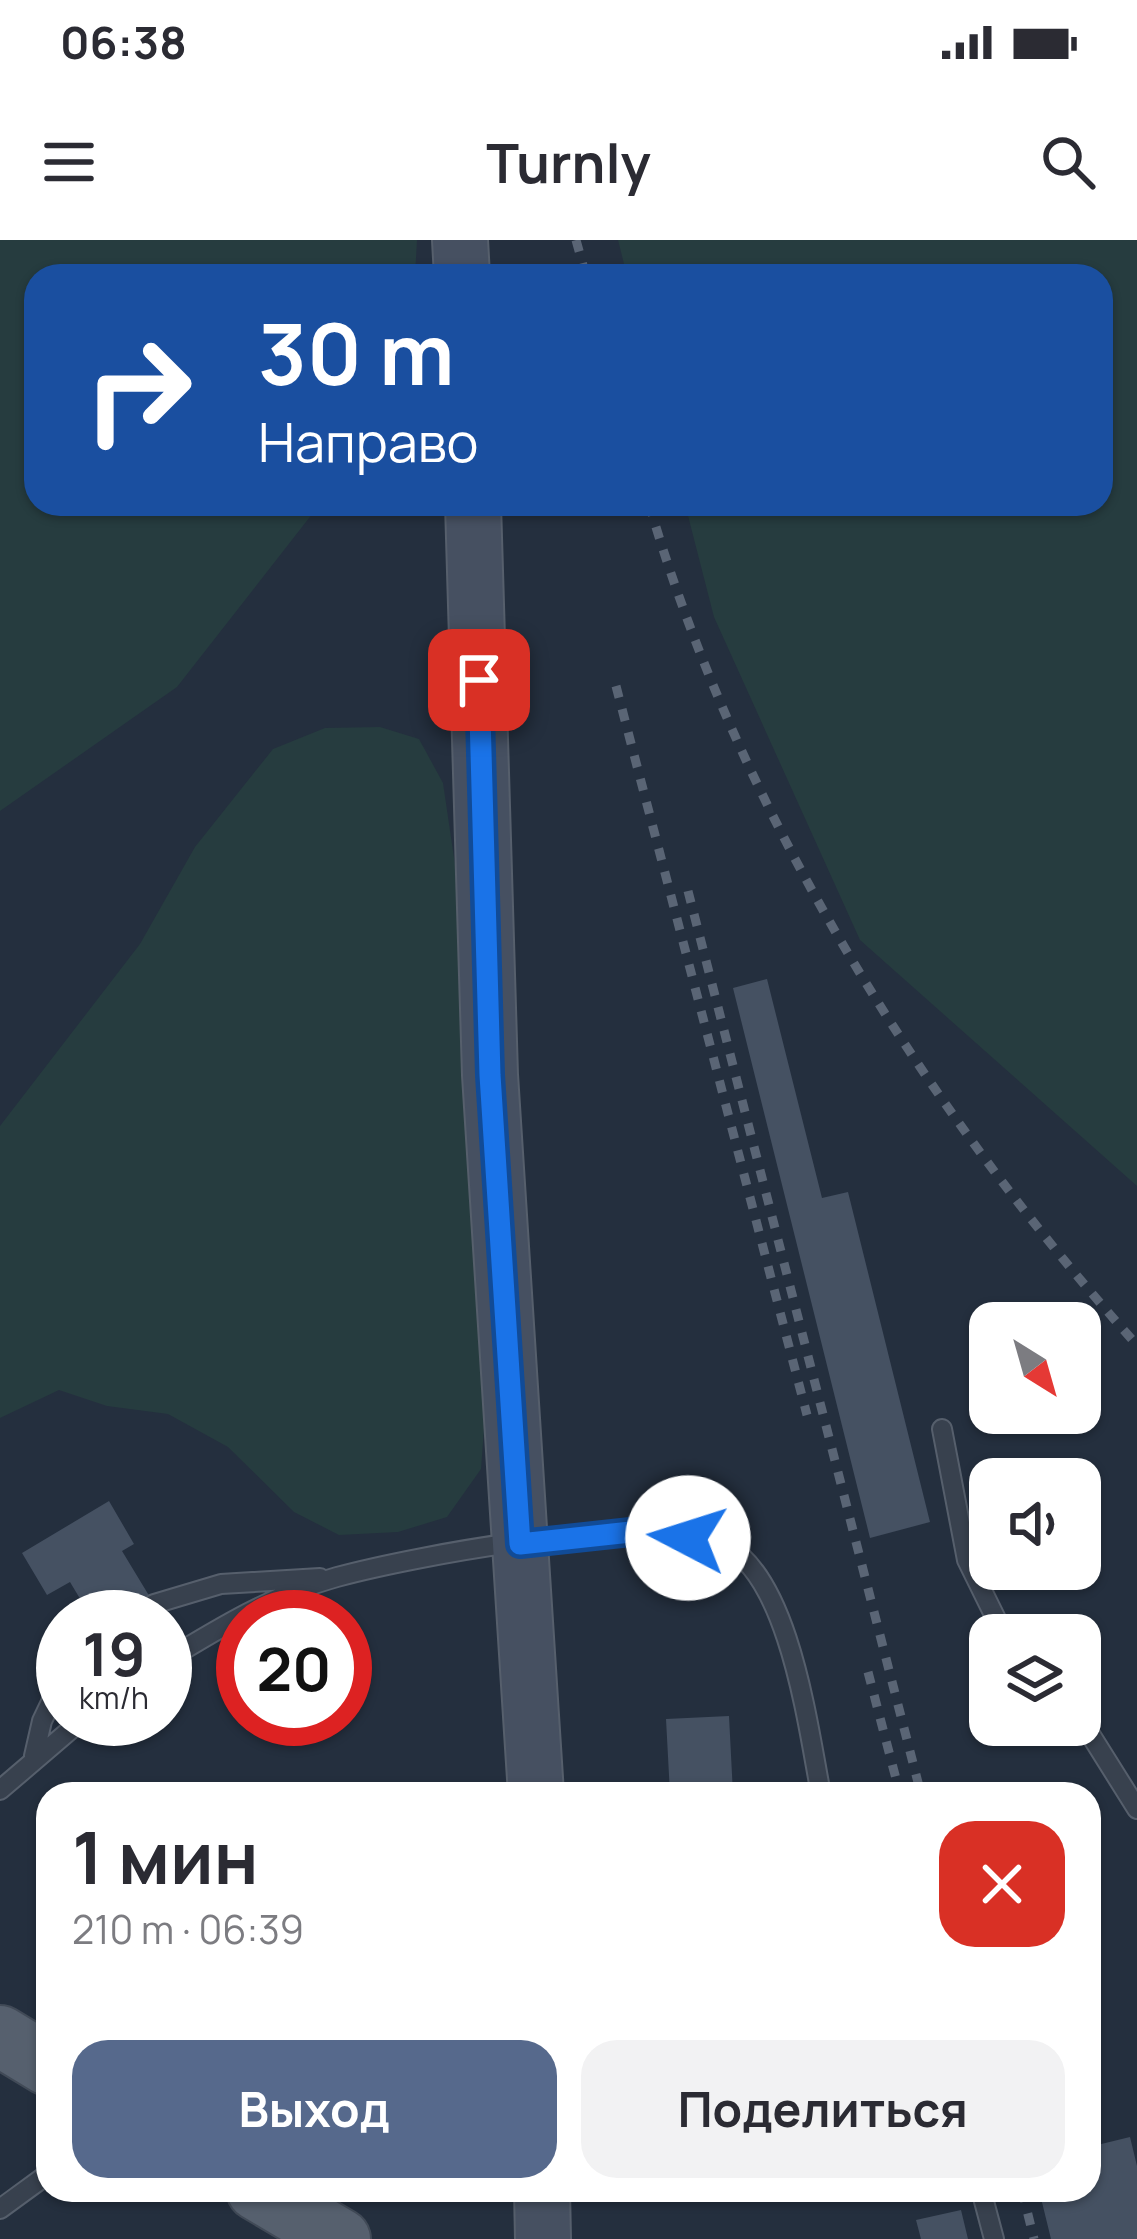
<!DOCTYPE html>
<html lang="ru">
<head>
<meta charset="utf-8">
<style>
	:root { --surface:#fff; --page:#f2f2f3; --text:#2b2b33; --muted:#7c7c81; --accent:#56698c }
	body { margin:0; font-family:Manrope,sans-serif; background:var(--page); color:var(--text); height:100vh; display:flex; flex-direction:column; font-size:45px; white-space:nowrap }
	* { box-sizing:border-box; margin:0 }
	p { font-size:39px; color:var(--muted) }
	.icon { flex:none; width:66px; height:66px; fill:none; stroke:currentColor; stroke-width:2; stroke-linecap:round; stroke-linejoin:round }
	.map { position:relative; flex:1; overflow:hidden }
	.sheet { position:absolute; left:36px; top:1542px; width:1065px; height:420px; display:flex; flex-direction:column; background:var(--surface); border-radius:36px; box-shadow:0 3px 9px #0004 }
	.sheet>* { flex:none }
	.guide { position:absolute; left:24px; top:24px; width:1089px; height:252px; border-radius:36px; box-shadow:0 3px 9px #0004; background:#1a4fa0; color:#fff; overflow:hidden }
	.needle { width:78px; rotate:143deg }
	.fabs { position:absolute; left:969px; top:1062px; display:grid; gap:24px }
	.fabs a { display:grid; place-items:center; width:132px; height:132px; border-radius:24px; background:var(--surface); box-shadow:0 3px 9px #0004; font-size:60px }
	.speed { position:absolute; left:36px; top:1350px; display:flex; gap:24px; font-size:60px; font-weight:700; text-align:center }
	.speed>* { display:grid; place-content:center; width:156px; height:156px; border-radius:50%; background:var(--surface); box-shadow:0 3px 9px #0004; line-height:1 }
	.speed small { font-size:30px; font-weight:400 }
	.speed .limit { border:18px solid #d22; background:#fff; color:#111 }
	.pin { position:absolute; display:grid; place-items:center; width:102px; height:102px; color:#fff; margin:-51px; border-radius:24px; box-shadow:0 6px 18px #0006 }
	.me { position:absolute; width:132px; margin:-66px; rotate:275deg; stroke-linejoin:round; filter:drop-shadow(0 0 9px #0008) }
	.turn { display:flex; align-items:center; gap:42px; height:252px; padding:0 36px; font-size:54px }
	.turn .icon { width:156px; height:156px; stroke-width:2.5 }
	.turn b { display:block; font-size:84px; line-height:102px }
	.round { display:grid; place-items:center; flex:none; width:126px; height:126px; border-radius:36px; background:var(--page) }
	.summary { display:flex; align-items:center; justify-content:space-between; height:204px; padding:0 36px }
	h1 { font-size:72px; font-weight:700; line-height:90px }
	.primary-button { display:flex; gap:24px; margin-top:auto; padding:24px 36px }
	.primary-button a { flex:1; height:138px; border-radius:36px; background:var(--accent); color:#fff; font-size:48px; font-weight:700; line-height:138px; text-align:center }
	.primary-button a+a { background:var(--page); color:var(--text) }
	.status { display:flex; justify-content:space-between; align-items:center; height:84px; padding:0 60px; background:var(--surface); direction:ltr }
	.status svg { height:33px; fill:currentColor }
	header { display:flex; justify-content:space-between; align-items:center; height:156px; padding:0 36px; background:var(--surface); font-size:54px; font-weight:700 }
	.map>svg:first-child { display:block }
	.green { fill:#263c3f }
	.building { fill:#455162 }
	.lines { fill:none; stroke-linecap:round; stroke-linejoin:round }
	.lane-casing { stroke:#565f6c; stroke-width:22 }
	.secondary-casing { stroke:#565f6c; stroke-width:58 }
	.primary-casing { stroke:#414a57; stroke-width:64 }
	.lane { stroke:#38414e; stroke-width:18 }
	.secondary { stroke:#465061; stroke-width:54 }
	.primary { stroke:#56606e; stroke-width:60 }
	.rail { stroke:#5a6575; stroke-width:9; stroke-dasharray:12 12; stroke-linecap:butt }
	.route-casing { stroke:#114b97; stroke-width:30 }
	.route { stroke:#1a73e8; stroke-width:21 }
</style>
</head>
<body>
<div class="status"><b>06:38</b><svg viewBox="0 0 49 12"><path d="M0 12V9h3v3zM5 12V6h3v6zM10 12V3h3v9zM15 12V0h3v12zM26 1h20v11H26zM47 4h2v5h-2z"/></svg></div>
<header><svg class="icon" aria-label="menu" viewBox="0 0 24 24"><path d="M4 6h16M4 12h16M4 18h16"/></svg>Turnly<svg class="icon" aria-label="search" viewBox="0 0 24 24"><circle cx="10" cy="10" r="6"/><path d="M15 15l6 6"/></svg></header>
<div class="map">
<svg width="1137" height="1999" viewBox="0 0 1137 1999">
	<rect width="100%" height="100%" fill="#242f3e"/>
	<!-- green -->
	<path class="green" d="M 0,0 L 417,0 L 415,36 L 36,36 L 36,264 L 320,264 L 177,447 L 0,571 Z
		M 618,0 L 1137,0 L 1137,946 L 860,700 L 714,377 L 685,264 L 1101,264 L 1101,36 L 627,36 Z
		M 380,487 L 419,499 L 443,543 L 467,706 L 486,1162 L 481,1229 L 447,1277 L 398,1292 L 339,1295 L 294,1272 L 228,1207 L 168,1174 L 107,1166 L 59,1150 L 0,1178 L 0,886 L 140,704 L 195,607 L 273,509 L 325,488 Z"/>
	<!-- building -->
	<path class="building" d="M 767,739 L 822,958 L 848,952 L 930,1282 L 870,1298 L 733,748 Z
		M 109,1261 L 134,1304 L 122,1311 L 162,1377 L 91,1377 L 70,1342 L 47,1355 L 22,1313 Z
		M 729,1476 L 733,1554 L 670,1554 L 666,1479 Z
		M 1130,1897 L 1137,1926 L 1137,1999 L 1051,1999 L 1039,1950 L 1089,1950 L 1089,1907 Z
		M 961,1970 L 968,1999 L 921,1999 L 916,1980 Z"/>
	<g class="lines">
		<defs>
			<path id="lane" d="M 942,1189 L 967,1320 L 1004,1395
				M 154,1364 L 221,1344 L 320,1338
				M 165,1421 C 219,1388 275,1354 337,1337 C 415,1316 656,1270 725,1305 C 790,1338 808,1488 821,1554
				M 1080,1478 L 1137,1569
				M 34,1516 L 42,1481 L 63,1437
				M 0,1550 L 83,1479
				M 981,1950 L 994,1999
				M 0,1969 L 48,1934"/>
			<path id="secondary" d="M 460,0 L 462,36
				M 473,264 L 490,835 L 536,1554
				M 542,1950 L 543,1999"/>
			<path id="primary" d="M 0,1796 L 48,1825
				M 257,1950 L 340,1999"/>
		</defs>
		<!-- lane casing -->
		<use href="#lane" class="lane-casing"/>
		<!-- secondary casing -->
		<use href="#secondary" class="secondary-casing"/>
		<!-- primary casing -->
		<use href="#primary" class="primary-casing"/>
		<!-- lane -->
		<use href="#lane" class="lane"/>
		<!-- secondary -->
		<use href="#secondary" class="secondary"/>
		<!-- primary -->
		<use href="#primary" class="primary"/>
		<!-- rail -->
		<path class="rail" d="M 576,0 L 586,36
			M 649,264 C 740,574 922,865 1137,1105
			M 616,446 L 807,1175
			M 688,651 L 921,1554
			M 868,1432 L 900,1554
			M 1022,1950 L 1034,1999"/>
	</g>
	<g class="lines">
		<defs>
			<path id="route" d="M 479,440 L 490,835 L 520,1304 L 649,1290 L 688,1298"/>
		</defs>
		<!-- route casing -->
		<use href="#route" class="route-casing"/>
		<!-- route -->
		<use href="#route" class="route"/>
	</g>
</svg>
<div class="fabs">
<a><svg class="needle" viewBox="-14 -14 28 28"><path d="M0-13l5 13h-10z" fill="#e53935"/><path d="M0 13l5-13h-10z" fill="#7c7c81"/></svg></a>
<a><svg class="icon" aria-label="sound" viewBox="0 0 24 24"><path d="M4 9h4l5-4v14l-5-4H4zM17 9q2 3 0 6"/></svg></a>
<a><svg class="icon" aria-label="layers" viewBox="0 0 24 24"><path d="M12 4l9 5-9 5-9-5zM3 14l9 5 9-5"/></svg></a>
</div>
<div class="speed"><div>19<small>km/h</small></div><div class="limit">20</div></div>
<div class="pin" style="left:479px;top:440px;background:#d93025"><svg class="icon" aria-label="arrive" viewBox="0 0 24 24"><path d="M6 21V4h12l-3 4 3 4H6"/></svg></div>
<svg class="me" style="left:688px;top:1298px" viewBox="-20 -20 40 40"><circle r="19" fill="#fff"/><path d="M0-13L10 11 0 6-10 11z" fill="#1a73e8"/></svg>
<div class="guide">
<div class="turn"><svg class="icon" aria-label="right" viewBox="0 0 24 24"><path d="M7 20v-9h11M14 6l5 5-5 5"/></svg><div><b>30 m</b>Направо</div></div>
</div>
<section class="sheet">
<div class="summary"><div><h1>1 мин</h1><p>210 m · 06:39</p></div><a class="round" style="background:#d93025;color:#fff"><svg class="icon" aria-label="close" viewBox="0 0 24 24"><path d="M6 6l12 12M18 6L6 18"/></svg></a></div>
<div class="primary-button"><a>Выход</a><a>Поделиться</a></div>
</section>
</div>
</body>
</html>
